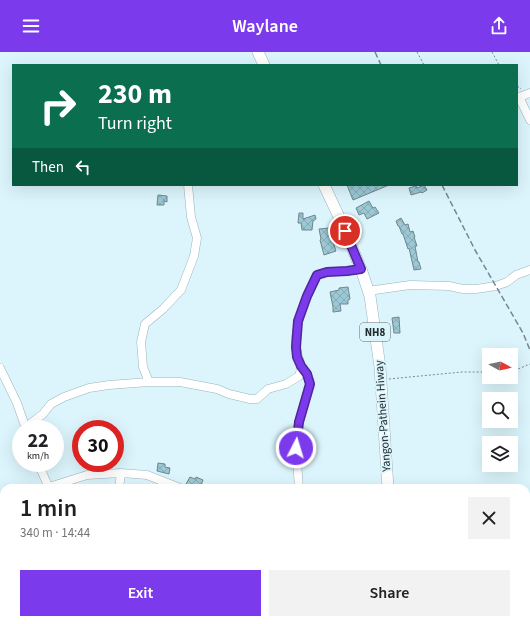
<!DOCTYPE html>
<html lang="en">
<head>
<meta charset="utf-8">
<style>
	:root { --surface:#fff; --page:#f2f2f2; --text:#202124; --muted:#757577; --accent:#7c3aed }
	body { margin:0; font-family:"Source Sans 3",sans-serif; background:var(--page); color:var(--text); height:100vh; display:flex; flex-direction:column; font-size:15px; white-space:nowrap }
	* { box-sizing:border-box; margin:0 }
	p { font-size:13px; color:var(--muted) }
	.icon { flex:none; width:22px; height:22px; fill:none; stroke:currentColor; stroke-width:2; stroke-linecap:round; stroke-linejoin:round }
	.map { position:relative; flex:1; overflow:hidden }
	.panel { position:absolute; left:0px; top:432px; width:530px; height:140px; display:flex; flex-direction:column; background:var(--surface); border-radius:12px 12px 0 0; box-shadow:0 4px 16px #0002 }
	.panel>* { flex:none }
	.banner { position:absolute; left:12px; top:12px; width:506px; height:122px; border-radius:0px; box-shadow:0 4px 16px #0002; background:#0b6e4f; color:#fff; overflow:hidden }
	.needle { width:26px; rotate:98deg }
	.tools { position:absolute; left:482px; top:296px; display:grid; gap:8px }
	.tools a { display:grid; place-items:center; width:36px; height:36px; border-radius:0px; background:var(--surface); box-shadow:0 4px 16px #0002; font-size:20px }
	.speed { position:absolute; left:12px; top:368px; display:flex; gap:8px; font-size:20px; font-weight:700; text-align:center }
	.speed>* { display:grid; place-content:center; width:52px; height:52px; border-radius:50%; background:var(--surface); box-shadow:0 4px 16px #0002; line-height:1 }
	.speed small { font-size:10px; font-weight:400 }
	.speed .limit { border:6px solid #d22; background:#fff; color:#111 }
	.pin { position:absolute; display:grid; place-items:center; width:34px; height:34px; color:#fff; margin:-17px; border:2px solid #fff; border-radius:50%; box-shadow:0 1px 4px #0007 }
	.me { position:absolute; width:44px; margin:-22px; rotate:5deg; stroke-linejoin:round; filter:drop-shadow(0 0 3px #0008) }
	.turn { display:flex; align-items:center; gap:14px; height:84px; padding:0 20px; font-size:18px }
	.turn .icon { width:52px; height:52px; stroke-width:2.5 }
	.turn b { display:block; font-size:28px; line-height:34px }
	.then { display:flex; align-items:center; height:38px; padding:0 20px; background:#0003; gap:8px; font-size:15px }
	.round { display:grid; place-items:center; flex:none; width:42px; height:42px; border-radius:0px; background:var(--page) }
	.summary { display:flex; align-items:center; justify-content:space-between; height:68px; padding:0 20px }
	h1 { font-size:24px; font-weight:600; line-height:30px }
	.action { display:flex; gap:8px; margin-top:auto; padding:8px 20px }
	.action a { flex:1; height:46px; border-radius:0px; background:var(--accent); color:#fff; font-size:16px; font-weight:600; line-height:46px; text-align:center }
	.action a+a { background:var(--page); color:var(--text) }
	header { display:flex; justify-content:space-between; align-items:center; height:52px; padding:0 20px; background:var(--accent); color:#fff; font-size:18px; font-weight:600 }
	.map>svg:first-child { display:block }
	.building { fill:url(#building-cross-hatch); stroke:#70878d }
	.lines { fill:none; stroke-linecap:round; stroke-linejoin:round }
	.minor-casing { stroke:#9bb3b9; stroke-width:9 }
	.highway-casing { stroke:#9bb3b9; stroke-width:12 }
	.path { stroke:#798a8e; stroke-width:1; stroke-dasharray:2 2; stroke-linecap:butt }
	.minor { stroke:#fff; stroke-width:8 }
	.highway { stroke:#fff; stroke-width:11 }
	.rail { stroke:#77888c; stroke-width:1.5; stroke-dasharray:6 3; stroke-linecap:butt }
	.route-casing { stroke:#51269a; stroke-width:10 }
	.route { stroke:#7c3aed; stroke-width:7 }
	.labels { text-anchor:middle; dominant-baseline:central; stroke-width:3.5; stroke-linejoin:round; paint-order:stroke }
	.shield { fill:#dcf5fc; stroke:#5a686c; stroke-width:1 }
	.shield-label { font-size:11px; font-weight:bold; fill:#222c2e }
	.street-label { font-size:12px; fill:#222c2e; stroke:#dcf5fc }
</style>
</head>
<body>
<header><svg class="icon" aria-label="menu" viewBox="0 0 24 24"><path d="M4 6h16M4 12h16M4 18h16"/></svg>Waylane<svg class="icon" aria-label="share" viewBox="0 0 24 24"><path d="M12 15V3M7 8l5-5 5 5M5 13v7h14v-7"/></svg></header>
<div class="map">
<svg width="530" height="572" viewBox="0 0 530 572">
	<defs>
		<pattern id="building-cross-hatch" width="8" height="8" patternUnits="userSpaceOnUse"><rect width="8" height="8" fill="#9bc8d4"/><path d="M0 0l8 8M0 8l8-8" fill="none" stroke="#85acb6"/></pattern>
	</defs>
	<rect width="100%" height="100%" fill="#dcf5fc"/>
	<!-- building -->
	<path class="building" d="M 347,133 L 389,133 L 353,148 Z
		M 424,133 L 427,138 L 422,141 L 421,140 L 411,143 L 409,136 L 416,134 L 417,136 Z
		M 158,143 L 167,144 L 167,150 L 164,149 L 164,153 L 157,153 Z
		M 369,149 L 373,156 L 375,155 L 379,161 L 367,167 L 364,161 L 359,163 L 356,156 Z
		M 299,161 L 303,161 L 303,167 L 315,163 L 316,167 L 313,169 L 312,178 L 302,178 L 301,171 L 298,171 Z
		M 401,166 L 405,173 L 408,172 L 410,180 L 413,179 L 415,185 L 414,185 L 417,194 L 415,194 L 418,210 L 419,210 L 421,217 L 414,218 L 409,196 L 408,197 L 403,182 L 402,182 L 399,174 L 398,174 L 396,169 Z
		M 329,176 L 330,185 L 331,184 L 336,199 L 324,203 L 320,188 L 321,187 L 319,177 Z
		M 348,235 L 350,247 L 348,248 L 348,252 L 340,252 L 341,259 L 333,260 L 333,255 L 330,240 L 339,238 L 339,236 Z
		M 399,265 L 400,281 L 394,281 L 392,266 Z
		M 158,411 L 165,412 L 165,415 L 170,416 L 169,422 L 157,419 Z
		M 190,425 L 195,427 L 196,425 L 203,428 L 200,436 L 194,436 L 186,432 Z"/>
	<g class="lines">
		<defs>
			<path id="minor" d="M 519,45 L 530,68
				M 517,46 L 530,41
				M 368,239 L 410,233 L 449,234 L 463,237 L 476,237 L 496,234 L 507,230 L 516,223 L 530,218
				M 0,316 L 17,351 L 26,377
				M 149,330 L 143,315 L 141,290 L 145,272 L 163,257 L 181,238 L 194,204 L 197,186 L 191,165 L 188,133
				M 25,376 L 43,362 L 51,352 L 64,345 L 89,336 L 109,333 L 149,330 L 180,330 L 217,337 L 229,342 L 250,347 L 257,347 L 268,337 L 286,332 L 299,324 C 300,321 301,318 301,315 C 301,310 296,301 296,294 C 295,269 306,246 317,223 L 327,220 L 347,219 L 361,217
				M 38,411 L 49,436
				M 49,435 L 87,423 L 121,421 L 147,423 L 180,436
				M 119,436 L 121,421
				M 299,436 L 296,396 L 299,370 L 310,332 L 307,322 L 301,314
				M 0,525 L 4,523
				M 73,568 L 74,572
				M 126,568 L 126,572
				M 269,568 L 275,572"/>
			<path id="highway" d="M 258,0 L 264,13
				M 324,133 L 340,167 L 361,217 L 370,244 L 380,315 L 388,436
				M 397,568 L 397,572"/>
		</defs>
		<!-- minor casing -->
		<use href="#minor" class="minor-casing"/>
		<!-- highway casing -->
		<use href="#highway" class="highway-casing"/>
		<!-- path -->
		<path class="path" d="M 417,0 L 424,13
			M 492,0 L 499,13
			M 517,35 L 519,35 L 521,37
			M 511,320 L 530,312
			M 389,327 L 462,320 L 489,320"/>
		<!-- minor -->
		<use href="#minor" class="minor"/>
		<!-- highway -->
		<use href="#highway" class="highway"/>
		<!-- rail -->
		<path class="rail" d="M 375,0 L 381,13
			M 442,133 L 475,198 L 523,281 L 530,298"/>
	</g>
	<g class="lines">
		<defs>
			<path id="route" d="M 296,396 L 299,370 L 310,332 L 307,322 L 301,314 L 297,305 L 296,295 L 298,269 L 307,244 L 317,223 L 327,220 L 347,219 L 361,217 L 345,179"/>
		</defs>
		<!-- route casing -->
		<use href="#route" class="route-casing"/>
		<!-- route -->
		<use href="#route" class="route"/>
	</g>
	<g class="labels">
		<!-- shield labels -->
		<rect class="shield" x="360" y="271" width="30" height="18" rx="3"/>
		<g class="shield-label">
			<text x="375" y="280">NH8</text>
		</g>
		<!-- street labels -->
		<g class="street-label">
			<text transform="translate(383 364) rotate(-94)">Yangon-Pathein Hiway</text>
		</g>
	</g>
</svg>
<div class="tools">
<a><svg class="needle" viewBox="-14 -14 28 28"><path d="M0-13l5 13h-10z" fill="#e53935"/><path d="M0 13l5-13h-10z" fill="#757577"/></svg></a>
<a><svg class="icon" aria-label="search" viewBox="0 0 24 24"><circle cx="10" cy="10" r="6"/><path d="M15 15l6 6"/></svg></a>
<a><svg class="icon" aria-label="layers" viewBox="0 0 24 24"><path d="M12 4l9 5-9 5-9-5zM3 14l9 5 9-5"/></svg></a>
</div>
<div class="speed"><div>22<small>km/h</small></div><div class="limit">30</div></div>
<div class="pin" style="left:345px;top:179px;background:#d93025"><svg class="icon" aria-label="arrive" viewBox="0 0 24 24"><path d="M6 21V4h12l-3 4 3 4H6"/></svg></div>
<svg class="me" style="left:296px;top:396px" viewBox="-20 -20 40 40"><circle r="17" fill="#7c3aed" stroke="#fff" stroke-width="3"/><path d="M0-11L8 9 0 5-8 9z" fill="#fff"/></svg>
<div class="banner">
<div class="turn"><svg class="icon" aria-label="right" viewBox="0 0 24 24"><path d="M7 20v-9h11M14 6l5 5-5 5"/></svg><div><b>230 m</b>Turn right</div></div>
<div class="then">Then<svg class="icon" aria-label="left" viewBox="0 0 24 24"><path d="M17 20v-9H6M10 6l-5 5 5 5"/></svg></div>
</div>
<section class="panel">
<div class="summary"><div><h1>1 min</h1><p>340 m · 14:44</p></div><a class="round"><svg class="icon" aria-label="close" viewBox="0 0 24 24"><path d="M6 6l12 12M18 6L6 18"/></svg></a></div>
<div class="action"><a>Exit</a><a>Share</a></div>
</section>
</div>
</body>
</html>
